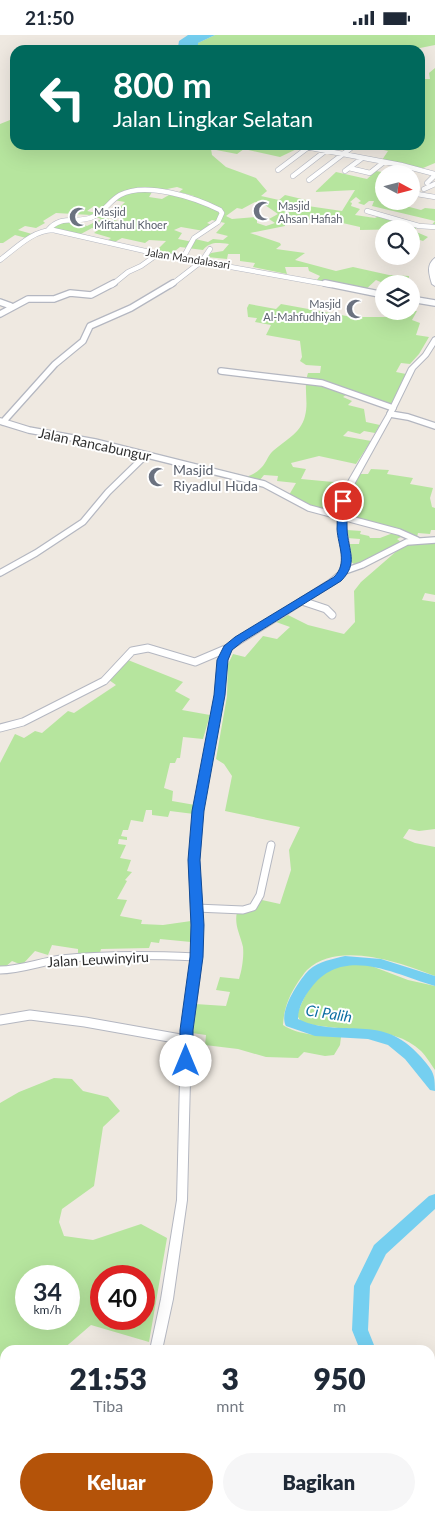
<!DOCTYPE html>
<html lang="id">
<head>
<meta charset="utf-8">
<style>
	:root { --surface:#fff; --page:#f6f6f7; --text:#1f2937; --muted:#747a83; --accent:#b45309 }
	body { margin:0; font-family:Lato,sans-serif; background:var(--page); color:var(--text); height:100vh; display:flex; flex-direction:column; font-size:19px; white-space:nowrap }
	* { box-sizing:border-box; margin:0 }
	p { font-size:16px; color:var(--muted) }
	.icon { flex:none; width:28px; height:28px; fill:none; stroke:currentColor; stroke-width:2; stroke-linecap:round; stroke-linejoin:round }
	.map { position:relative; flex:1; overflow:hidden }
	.sheet { position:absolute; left:0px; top:1310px; width:435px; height:176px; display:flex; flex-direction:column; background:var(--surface); border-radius:15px 15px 0 0; box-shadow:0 5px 20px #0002 }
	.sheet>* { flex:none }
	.top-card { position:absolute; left:10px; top:10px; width:415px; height:105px; border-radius:15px; box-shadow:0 5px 20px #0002; background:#00695c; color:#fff; overflow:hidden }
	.needle { width:32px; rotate:97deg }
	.buttons { position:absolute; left:375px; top:130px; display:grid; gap:10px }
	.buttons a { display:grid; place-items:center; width:45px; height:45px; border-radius:50%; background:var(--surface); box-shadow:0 5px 20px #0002; font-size:25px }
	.speed { position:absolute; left:15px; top:1230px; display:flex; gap:10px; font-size:25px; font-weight:700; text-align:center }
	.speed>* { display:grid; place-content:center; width:65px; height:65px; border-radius:50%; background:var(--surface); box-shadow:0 5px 20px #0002; line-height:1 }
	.speed small { font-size:12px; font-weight:400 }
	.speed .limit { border:8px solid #d22; background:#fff; color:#111 }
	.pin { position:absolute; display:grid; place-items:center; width:42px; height:42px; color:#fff; margin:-21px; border:2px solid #fff; border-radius:50%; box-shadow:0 1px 5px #0007 }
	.me { position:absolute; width:55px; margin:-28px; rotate:0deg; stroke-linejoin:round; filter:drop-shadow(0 0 4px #0008) }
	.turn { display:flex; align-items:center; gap:18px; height:105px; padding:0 20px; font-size:22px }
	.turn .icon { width:65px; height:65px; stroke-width:2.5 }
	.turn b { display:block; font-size:35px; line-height:42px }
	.eta { display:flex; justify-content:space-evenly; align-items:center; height:85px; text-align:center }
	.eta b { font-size:30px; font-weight:800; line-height:35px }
	.cta { display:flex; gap:10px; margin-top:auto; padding:10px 20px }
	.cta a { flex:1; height:58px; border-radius:30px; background:var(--accent); color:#fff; font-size:20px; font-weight:800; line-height:58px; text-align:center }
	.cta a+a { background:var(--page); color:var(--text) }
	.status { display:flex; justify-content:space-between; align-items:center; height:35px; padding:0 25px; background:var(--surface); direction:ltr }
	.status svg { height:14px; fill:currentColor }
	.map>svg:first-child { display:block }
	.green { fill:#b6e59e; fill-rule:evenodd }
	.water { fill:#75cff0 }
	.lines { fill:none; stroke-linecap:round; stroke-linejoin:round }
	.river { fill:#75cff0; fill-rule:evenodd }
	.minor-far3-casing { stroke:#b4b7c1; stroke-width:5.5 }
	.minor-far2-casing { stroke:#b4b7c1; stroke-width:8 }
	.minor-far1-casing { stroke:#b4b7c1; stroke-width:9 }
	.minor-casing { stroke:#b4b7c1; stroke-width:11 }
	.tertiary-casing { stroke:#b4b7c1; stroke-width:2 }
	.minor-far3 { stroke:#fff; stroke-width:4.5 }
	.minor-far2 { stroke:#fff; stroke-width:5.5 }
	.minor-far1 { stroke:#fff; stroke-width:7 }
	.minor { stroke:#fff; stroke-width:9 }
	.tertiary { fill:#fff; fill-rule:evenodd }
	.route { fill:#1a73e8; stroke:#114b97 }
	.labels { text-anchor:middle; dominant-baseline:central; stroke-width:4; stroke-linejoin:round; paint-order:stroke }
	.far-worship-label { font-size:11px; fill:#5b616d; stroke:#fff; text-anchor:start }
	.far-street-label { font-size:11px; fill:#2e2e2e; stroke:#fff }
	.street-label { font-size:14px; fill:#2e2e2e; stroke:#fff }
	.worship-label { font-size:14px; fill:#5b616d; stroke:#fff; text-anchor:start }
	.water-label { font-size:15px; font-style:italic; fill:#0d6fa3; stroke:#fff }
</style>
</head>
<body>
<div class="status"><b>21:50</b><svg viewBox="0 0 49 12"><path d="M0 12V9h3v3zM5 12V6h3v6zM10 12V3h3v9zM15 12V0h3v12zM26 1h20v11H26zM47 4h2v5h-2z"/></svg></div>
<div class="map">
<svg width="435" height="1486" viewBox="0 0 435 1486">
	<rect width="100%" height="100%" fill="#efe9e1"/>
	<!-- green -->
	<path class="green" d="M 215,0 L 435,0 L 435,10 L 410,15 L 203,15 L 198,11 L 198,8 Z
		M 435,33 L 435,128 L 423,133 L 382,125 L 388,116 L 361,110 L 420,110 L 420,44 L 430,44 L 429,38 Z
		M 15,83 L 15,110 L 305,110 L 280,122 L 244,114 L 237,119 L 211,114 L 212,120 L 226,132 L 256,143 L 267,156 L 261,161 L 279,165 L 285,160 L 306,165 L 301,170 L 342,176 L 355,155 L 315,157 L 336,137 L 367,144 L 376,136 L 394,139 L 384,139 L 384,166 L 401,166 L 398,169 L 421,175 L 425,173 L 435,174 L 435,191 L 431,191 L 435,186 L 372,171 L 374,166 L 369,166 L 364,170 L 358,168 L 361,166 L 356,162 L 350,167 L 352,168 L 351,171 L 360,174 L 355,180 L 375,183 L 379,181 L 418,191 L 414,196 L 428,202 L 423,206 L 411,202 L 411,194 L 360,195 L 360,192 L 325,184 L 295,185 L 285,188 L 285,191 L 250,198 L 280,208 L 281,210 L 276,214 L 305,218 L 295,225 L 336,236 L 353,232 L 389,240 L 409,241 L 408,249 L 385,249 L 376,245 L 364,256 L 316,246 L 320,241 L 309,236 L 308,232 L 285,232 L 287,239 L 253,232 L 255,228 L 240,226 L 240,219 L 228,219 L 227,224 L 207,222 L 211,218 L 223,216 L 229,209 C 217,208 211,206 203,215 L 180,212 L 170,220 L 155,217 L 166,206 L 149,205 L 145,208 L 122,203 L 113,208 L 105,207 L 111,203 L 94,198 L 98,195 L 92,193 L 79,200 L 49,193 L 59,186 L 67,188 L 72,185 L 87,191 L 101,184 L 91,180 L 56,178 L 43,186 L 45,188 L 36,193 L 25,191 L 18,195 L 32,199 L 26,203 L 15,200 L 3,208 L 0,208 L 0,89 ZM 177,152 L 183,154 L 179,157 L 194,161 L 189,164 L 169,160 L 162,164 L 149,162 L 152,157 ZM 113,165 L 125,167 L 116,176 L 127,179 L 118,186 L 105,183 L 102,179 L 87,176 L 94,171 L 103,174 ZM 255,167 L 265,170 L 278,179 L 269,184 L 275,188 L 266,191 L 257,188 L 257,182 L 232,184 L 226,181 L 237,173 L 242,174 ZM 212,185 L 225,188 L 216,198 L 228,201 L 223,205 L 213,204 L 208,207 L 195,204 L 193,207 L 178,204 L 182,198 L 174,195 L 181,192 L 204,196 L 212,190 L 207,188 Z
		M 249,269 L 276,274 L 281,269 L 352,282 L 389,282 L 395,280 L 398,276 L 417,276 L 412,285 L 420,288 L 416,300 L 429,302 L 419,319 L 410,329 L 401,328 L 396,337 L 406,339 L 391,371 L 350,357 L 343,362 L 352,366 L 348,370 L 364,374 L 366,387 L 380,390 L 375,398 L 364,396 L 360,399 L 348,396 L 343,401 L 371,406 L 356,429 L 319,421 L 291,428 L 293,432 L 306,434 L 301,444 L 344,448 L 339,460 L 336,478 L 309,472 L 289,460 L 296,448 L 277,446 L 278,441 L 264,440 L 259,446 L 246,442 C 251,440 256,438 260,434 C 265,430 267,423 271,418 C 283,406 301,399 305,381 C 309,366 303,353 308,338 L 320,338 L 321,331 L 306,330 L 300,326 L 302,322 L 300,306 L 266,300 L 271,290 L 255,287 L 257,283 L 248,282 L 247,273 Z
		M 371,434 L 389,435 L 387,439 L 413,443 L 410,449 L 433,453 L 430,463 L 432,472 L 435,473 L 435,495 L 431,495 L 430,499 L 418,498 L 417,502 L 397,493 L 347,482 L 345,479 L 350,455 L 359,439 L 368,439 Z
		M 347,495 L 361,496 L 360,499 L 369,501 L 370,503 L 380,503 L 393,498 L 403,501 L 397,504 L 401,507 L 357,531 L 351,527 L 349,509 L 359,509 L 360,504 L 347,503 Z
		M 435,507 L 435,560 L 425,558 L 422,565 L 435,567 L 435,794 L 419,796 L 409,794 L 403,803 L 415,808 L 435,812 L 435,941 C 401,928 339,905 307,935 C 304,938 301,943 298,947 C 289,961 284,973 283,990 C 299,1001 322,1000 341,1002 L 340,1010 L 334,1020 L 325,1021 L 304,1017 L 298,1023 L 266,1022 L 238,1014 L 205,1010 L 206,1000 L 192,998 L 195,969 L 226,971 L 230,957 L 216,955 L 220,942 L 239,944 C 242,935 244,922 243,912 C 240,899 234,890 237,877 L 254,876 L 262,865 L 280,869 L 291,835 L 289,815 L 300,792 L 225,776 L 232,741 L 224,729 L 216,724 L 227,661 L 228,629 L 233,619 L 245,622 L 263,601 L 277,604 L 290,592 L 276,587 L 288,580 L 308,590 L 344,599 L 355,587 L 354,556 L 361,547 L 399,514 L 407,510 Z
		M 128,625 L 183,647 L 175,656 L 190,664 L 182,675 L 210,680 L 203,704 L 183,702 L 180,723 L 177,723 L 175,728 L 170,728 L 164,753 L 173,756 L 172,766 L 195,770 L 194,779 L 170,776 L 168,782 L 152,780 L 152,775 L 146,775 L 143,787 L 131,785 L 128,795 L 123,795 L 121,801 L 127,802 L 127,805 L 119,804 L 118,809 L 126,810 L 120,823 L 131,825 L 127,836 L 132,837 L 125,845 L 127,846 L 117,864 L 127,865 L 120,881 L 142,885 L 141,889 L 163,890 L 191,886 L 191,907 L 160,904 L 159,908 L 151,907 L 149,913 L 101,914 L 100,918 L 78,918 L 78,914 L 52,910 L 48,920 L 35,916 L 22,930 L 12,926 L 4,933 L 0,933 L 0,728 L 15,699 L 24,703 L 35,696 L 42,698 L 68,676 L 74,678 L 116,650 L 109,645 Z
		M 361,927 L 408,945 L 435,951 L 435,1035 C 431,1029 426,1021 421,1016 C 393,988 336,998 301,987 L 297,980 C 310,946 322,928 361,927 Z
		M 54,1043 L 72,1044 L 83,1056 L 108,1062 L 120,1076 L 103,1092 L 94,1151 L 62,1174 L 59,1187 L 64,1201 L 93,1205 L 141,1189 L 167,1203 L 149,1307 L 91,1290 L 62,1315 L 5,1315 L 5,1472 L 0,1470 L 0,1068 L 19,1057 ZM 26,1241 L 69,1241 L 69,1284 L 26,1284 ZM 101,1241 L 144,1241 L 144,1284 L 101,1284 Z"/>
	<!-- water -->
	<path class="water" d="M 188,0 L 215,0 L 198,8 L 198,11 L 203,15 L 190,15 L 178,12 L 179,6 Z"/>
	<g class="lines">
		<!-- river -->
		<path class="river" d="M 345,921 L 381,924 L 435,941 L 435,951 C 394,939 343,910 311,953 C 304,962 298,973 298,984 C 343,1005 381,976 421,1022 C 433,1036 435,1038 435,1056 L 430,1055 L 405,1024 L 388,1010 L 368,1004 L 315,1001 L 286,991 C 278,977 299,945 309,935 C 319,926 333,924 345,921 Z
			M 435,1159 L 435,1174 L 386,1219 L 370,1251 L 368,1295 L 376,1315 L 360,1315 L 352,1295 L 354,1251 L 374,1210 L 429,1161 Z
			M 404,1481 L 426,1481 L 424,1486 L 402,1486 Z"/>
		<defs>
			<path id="minor-far3" d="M 306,112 L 401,130 L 435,139
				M 349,133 L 370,138 L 384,127
				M 278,135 L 310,111
				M 345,136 L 361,124
				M 293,141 L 333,110
				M 309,145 L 355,110
				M 427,148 L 435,140
				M 424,154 L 435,149
				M 417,159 L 435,162
				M 367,176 L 419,191 L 435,192
				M 48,195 C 61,180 74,188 90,183 C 103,179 109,166 120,160 C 146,146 196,163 220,175 L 222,178 L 218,187 L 194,203 L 183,223
				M 0,225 C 15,214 33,195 53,195 L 158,219 L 331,250
				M 112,250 L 128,237 L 141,231 L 158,219
				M 171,250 L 202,226 L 210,214"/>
			<path id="minor-far2" d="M 325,248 L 384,260
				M 411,264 L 435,268
				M 0,267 L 11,271
				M 0,279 L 28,264 L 54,264 L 70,258 L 91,260 L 114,248
				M 221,336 L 322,348 L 393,373
				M 390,379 L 408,382 L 435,391
				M 0,386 L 29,395 L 95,407 L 264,449 L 309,473 L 399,497 L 417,505
				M 3,387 L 55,329 L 83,306 L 90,291 L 131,273 L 173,248
				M 345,536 L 362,530 L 407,507 L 435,505
				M 0,538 L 36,518 L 83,487 L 108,457 L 146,420
				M 302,566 L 304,567"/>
			<path id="minor-far1" d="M 302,566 L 326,574 L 332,580
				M 0,693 L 23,687 L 104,646 L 132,616 L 148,613 L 195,627 L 228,613
				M 196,873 L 243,875 L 253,872 L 260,860 L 271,810
				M 0,935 C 20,935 40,927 61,924 C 105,919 151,920 196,922"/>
			<path id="minor" d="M 0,985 L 30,980 L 85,987 L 186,1005
				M 0,1472 L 5,1474
				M 22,1481 L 31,1486"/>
			<path id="tertiary" d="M 435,223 L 435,251 L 432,249 C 429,239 426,230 435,223 Z
				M 435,302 L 435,310 L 428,321 L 415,334 L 393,379 L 351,455 L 345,483 L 351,523 L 349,536 L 335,549 L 232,614 L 227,625 L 223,660 L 202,776 L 199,825 L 202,907 L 200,941 L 191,1005 L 187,1165 L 173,1264 L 162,1315 L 150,1315 L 161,1264 L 177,1165 L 181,1005 L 190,941 L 192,907 L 189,825 L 194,776 L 215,660 L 219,625 L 225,611 L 329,545 L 341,535 L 343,523 L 337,483 L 343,455 L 387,379 L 409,333 L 423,319 L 433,303 Z
				M 64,1481 L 76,1481 L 74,1486 L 62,1486 Z"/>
		</defs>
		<!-- minor-far3 casing -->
		<use href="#minor-far3" class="minor-far3-casing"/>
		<!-- minor-far2 casing -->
		<use href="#minor-far2" class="minor-far2-casing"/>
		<!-- minor-far1 casing -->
		<use href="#minor-far1" class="minor-far1-casing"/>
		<!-- minor casing -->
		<use href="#minor" class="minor-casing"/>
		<!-- tertiary casing -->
		<use href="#tertiary" class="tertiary-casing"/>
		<!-- minor-far3 -->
		<use href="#minor-far3" class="minor-far3"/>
		<!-- minor-far2 -->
		<use href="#minor-far2" class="minor-far2"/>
		<!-- minor-far1 -->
		<use href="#minor-far1" class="minor-far1"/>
		<!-- minor -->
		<use href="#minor" class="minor"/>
		<!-- tertiary -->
		<use href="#tertiary" class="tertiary"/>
	</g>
	<!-- route -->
	<path class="route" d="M 343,463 L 348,466 C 347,475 347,485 347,494 C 348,516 359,528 341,546 L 242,607 L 232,615 L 228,625 L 225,660 L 204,776 L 200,825 L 204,890 L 203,922 L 193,995 L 193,1026 L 191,1029 L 182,1029 L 180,1026 L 180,995 L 190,922 L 191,890 L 188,825 L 192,776 L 214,660 L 217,625 L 224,611 L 235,602 L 334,542 C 348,528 338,511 337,494 C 337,485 338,475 338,466 Z"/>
	<!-- icons -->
	<defs>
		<symbol id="mosque-bare" viewBox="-9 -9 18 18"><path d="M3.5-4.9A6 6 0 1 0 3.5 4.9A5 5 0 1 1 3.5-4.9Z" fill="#6b7280" stroke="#fff" stroke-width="2.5" paint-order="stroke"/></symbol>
	</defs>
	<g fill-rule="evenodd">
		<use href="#mosque-bare" x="249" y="162" width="28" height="28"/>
		<use href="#mosque-bare" x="65" y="168" width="28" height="28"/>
		<use href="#mosque-bare" x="342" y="260" width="28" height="28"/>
		<use href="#mosque-bare" x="144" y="428" width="28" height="28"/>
	</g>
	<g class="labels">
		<!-- far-worship labels -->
		<g class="far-worship-label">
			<text x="278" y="170">Masjid<tspan x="278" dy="13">Ahsan Hafiah</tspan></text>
			<text x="94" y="176">Masjid<tspan x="94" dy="13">Miftahul Khoer</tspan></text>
			<text x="341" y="268" text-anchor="end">Masjid<tspan x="341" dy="13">Al-Mahfudhiyah</tspan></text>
		</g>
		<!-- far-street labels -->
		<g class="far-street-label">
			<text transform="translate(188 223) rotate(9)">Jalan Mandalasari</text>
		</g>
		<!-- street labels -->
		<g class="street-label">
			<text transform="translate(95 409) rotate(12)">Jalan Rancabungur</text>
			<text transform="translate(98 924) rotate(-3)">Jalan Leuwinyiru</text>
		</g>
		<!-- worship labels -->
		<g class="worship-label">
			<text x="173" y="434">Masjid<tspan x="173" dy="16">Riyadlul Huda</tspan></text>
		</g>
		<!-- water labels -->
		<g class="water-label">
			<text transform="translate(329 978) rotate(9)">Ci Palih</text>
		</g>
	</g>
</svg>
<div class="buttons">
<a><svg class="needle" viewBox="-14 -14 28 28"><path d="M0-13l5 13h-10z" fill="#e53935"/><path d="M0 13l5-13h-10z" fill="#747a83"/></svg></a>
<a><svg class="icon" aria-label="search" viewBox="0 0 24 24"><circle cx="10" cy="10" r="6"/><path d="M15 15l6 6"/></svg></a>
<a><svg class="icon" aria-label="layers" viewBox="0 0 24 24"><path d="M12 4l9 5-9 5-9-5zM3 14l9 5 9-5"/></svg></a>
</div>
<div class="speed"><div>34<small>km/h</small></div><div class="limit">40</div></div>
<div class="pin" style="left:343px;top:466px;background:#d93025"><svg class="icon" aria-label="arrive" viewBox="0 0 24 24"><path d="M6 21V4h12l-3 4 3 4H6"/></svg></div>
<svg class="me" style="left:186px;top:1026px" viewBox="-20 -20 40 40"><circle r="19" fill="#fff"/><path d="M0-13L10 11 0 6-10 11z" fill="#1a73e8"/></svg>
<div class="top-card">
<div class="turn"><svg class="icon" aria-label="left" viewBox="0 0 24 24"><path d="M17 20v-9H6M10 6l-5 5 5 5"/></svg><div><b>800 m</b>Jalan Lingkar Selatan</div></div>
</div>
<section class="sheet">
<div class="eta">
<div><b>21:53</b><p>Tiba</p></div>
<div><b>3</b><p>mnt</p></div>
<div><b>950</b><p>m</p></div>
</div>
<div class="cta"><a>Keluar</a><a>Bagikan</a></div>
</section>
</div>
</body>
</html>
